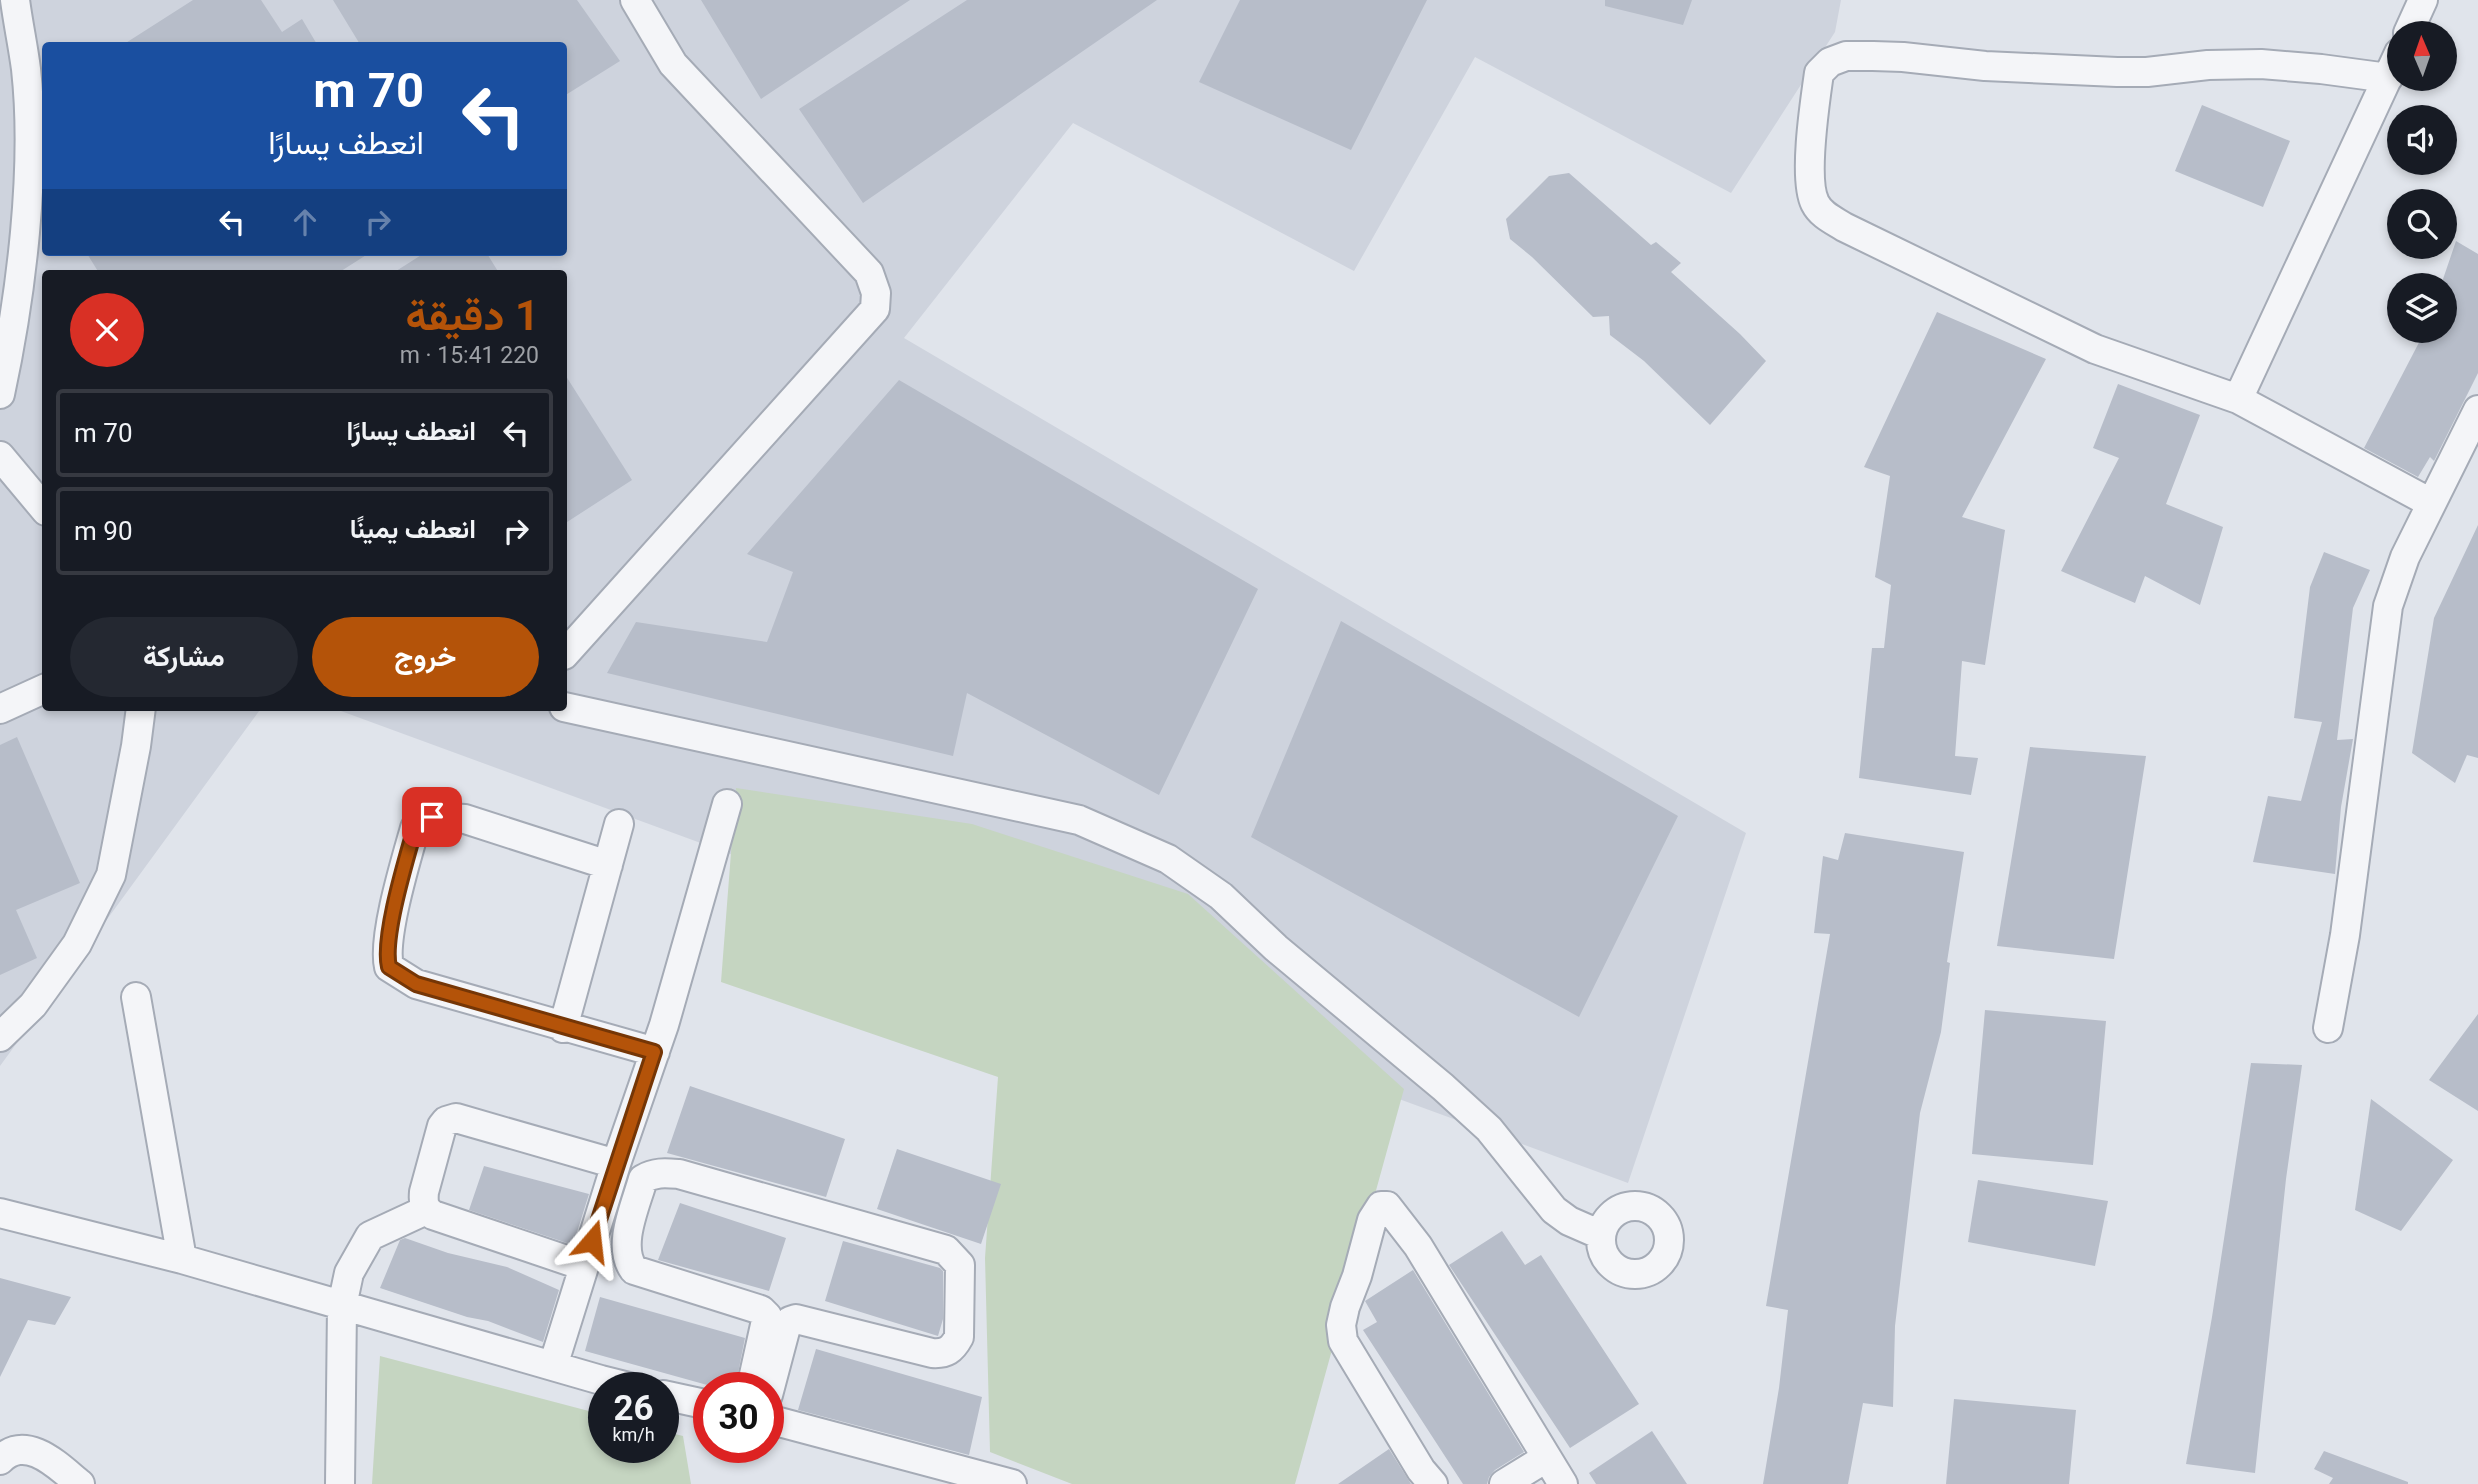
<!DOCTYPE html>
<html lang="ar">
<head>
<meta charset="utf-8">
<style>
	:root { --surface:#171b24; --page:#242831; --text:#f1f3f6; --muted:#9ea1a6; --line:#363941; --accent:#b45309 }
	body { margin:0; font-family:Roboto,Vazirmatn,sans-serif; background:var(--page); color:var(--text); direction:rtl; height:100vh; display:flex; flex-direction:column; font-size:26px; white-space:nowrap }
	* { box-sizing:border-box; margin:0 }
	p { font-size:23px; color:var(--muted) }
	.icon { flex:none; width:38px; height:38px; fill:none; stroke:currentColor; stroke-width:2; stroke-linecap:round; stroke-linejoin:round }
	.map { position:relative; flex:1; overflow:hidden; direction:ltr }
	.sheet { position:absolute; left:42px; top:270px; width:525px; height:441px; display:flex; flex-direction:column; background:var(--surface); border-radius:7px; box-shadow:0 4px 10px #0003; direction:rtl }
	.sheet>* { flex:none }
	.guide { position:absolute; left:42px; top:42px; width:525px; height:214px; border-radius:7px; box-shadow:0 4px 10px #0003; direction:rtl; background:#1a4fa0; color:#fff; overflow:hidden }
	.needle { width:46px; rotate:358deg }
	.controls { position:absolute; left:2387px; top:21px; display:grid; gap:14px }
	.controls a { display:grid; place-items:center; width:70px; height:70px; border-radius:50%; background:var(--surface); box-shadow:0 4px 10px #0003; font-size:35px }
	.speed { position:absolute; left:588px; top:1372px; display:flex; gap:14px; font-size:35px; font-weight:700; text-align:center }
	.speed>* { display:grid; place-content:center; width:91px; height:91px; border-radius:50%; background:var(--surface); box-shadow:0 4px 10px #0003; line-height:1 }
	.speed small { font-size:18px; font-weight:400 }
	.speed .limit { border:10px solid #d22; background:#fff; color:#111 }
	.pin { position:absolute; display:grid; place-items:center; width:60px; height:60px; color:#fff; margin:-30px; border-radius:14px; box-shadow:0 4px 10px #0006 }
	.me { position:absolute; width:77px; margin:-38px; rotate:17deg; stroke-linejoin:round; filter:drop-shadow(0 0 5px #0008) }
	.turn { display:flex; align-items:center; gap:24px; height:147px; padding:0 28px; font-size:32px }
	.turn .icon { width:91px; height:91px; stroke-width:2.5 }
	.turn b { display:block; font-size:49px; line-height:60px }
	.lanes { display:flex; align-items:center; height:66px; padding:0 28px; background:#0003; justify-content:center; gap:35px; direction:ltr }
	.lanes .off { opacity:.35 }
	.round { display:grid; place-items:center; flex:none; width:74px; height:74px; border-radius:37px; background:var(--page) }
	.headline { display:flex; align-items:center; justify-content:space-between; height:119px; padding:0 28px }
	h1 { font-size:42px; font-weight:700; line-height:52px; color:var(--accent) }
	.button { display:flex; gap:14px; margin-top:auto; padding:14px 28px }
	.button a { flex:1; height:80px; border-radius:42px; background:var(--accent); color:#fff; font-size:28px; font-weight:700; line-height:80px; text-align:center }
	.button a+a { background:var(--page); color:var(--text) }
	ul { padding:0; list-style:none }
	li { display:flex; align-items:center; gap:21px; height:88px; margin:0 14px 10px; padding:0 14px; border:4px solid var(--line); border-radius:7px }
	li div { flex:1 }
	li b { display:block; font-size:26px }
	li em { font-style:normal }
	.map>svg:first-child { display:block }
	.built { fill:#ced3dd; fill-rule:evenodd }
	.green { fill:#c5d5c1 }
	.building { fill:#b7bdc9 }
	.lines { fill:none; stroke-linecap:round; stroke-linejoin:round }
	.minor-casing { stroke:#a5abb6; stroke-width:32 }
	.minor { stroke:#f4f5f8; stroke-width:28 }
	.route-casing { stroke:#753606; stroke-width:18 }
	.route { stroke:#b45309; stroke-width:12 }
</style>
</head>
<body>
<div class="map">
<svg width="2478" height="1484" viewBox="0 0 2478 1484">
	<rect width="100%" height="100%" fill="#e0e4eb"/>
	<!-- built -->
	<path class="built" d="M 0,0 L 1841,0 L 1835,32 L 1731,193 L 1475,57 L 1354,271 L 1073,123 L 904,338 L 1746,833 L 1628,1183 L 330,707 L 564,707 L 564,273 L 46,273 L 46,707 L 262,707 L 0,1066 ZM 46,46 L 564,46 L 564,252 L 46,252 Z"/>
	<!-- green -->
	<path class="green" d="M 736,788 L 972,824 L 1188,894 L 1404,1089 L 1295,1484 L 1072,1484 L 990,1452 L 985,1258 L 998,1077 L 721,982 Z
		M 380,1356 L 604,1415 L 604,1447 L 663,1447 L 663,1431 L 683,1436 L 691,1484 L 372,1484 Z"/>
	<!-- building -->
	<path class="building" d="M 193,0 L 261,0 L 282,32 L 302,19 L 318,46 L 121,46 Z
		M 333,0 L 577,0 L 620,61 L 564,96 L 564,46 L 361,46 Z
		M 701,0 L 910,0 L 761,99 Z
		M 967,0 L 1157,0 L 863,203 L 799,109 Z
		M 1240,0 L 1427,0 L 1351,150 L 1199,82 Z
		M 1605,0 L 1692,0 L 1683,25 L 1605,6 Z
		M 2202,105 L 2290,141 L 2263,207 L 2175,171 Z
		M 1569,173 L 1651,245 L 1656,242 L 1681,263 L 1671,272 L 1740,334 L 1766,361 L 1710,425 L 1644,361 L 1610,335 L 1609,316 L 1593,317 L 1532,257 L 1510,239 L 1506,219 L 1549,176 Z
		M 2456,241 L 2478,254 L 2478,373 L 2434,461 L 2430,457 L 2418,477 L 2364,448 L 2425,331 L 2445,331 L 2445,285 L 2441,285 Z
		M 86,252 L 371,252 L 338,273 L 99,273 Z
		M 426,252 L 486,252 L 499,273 L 393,273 Z
		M 1937,312 L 2046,359 L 1962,517 L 2005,530 L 1985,665 L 1962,661 L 1955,756 L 1978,758 L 1971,795 L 1859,778 L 1872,648 L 1884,648 L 1891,585 L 1875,577 L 1890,476 L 1864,467 Z
		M 564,373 L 632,480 L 564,524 Z
		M 899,380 L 1258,589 L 1159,795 L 967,693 L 953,756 L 607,673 L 636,622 L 767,642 L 793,572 L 747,554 Z
		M 2118,384 L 2200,415 L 2166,504 L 2223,527 L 2200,605 L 2145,576 L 2135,603 L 2061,571 L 2119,458 L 2093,448 Z
		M 2478,525 L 2478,758 L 2467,755 L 2455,783 L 2412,753 L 2434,618 Z
		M 2324,552 L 2370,570 L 2353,608 L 2337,740 L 2353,739 L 2341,807 L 2335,874 L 2253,862 L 2268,796 L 2301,801 L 2322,722 L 2294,718 L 2310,587 Z
		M 1341,621 L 1678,816 L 1579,1017 L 1251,837 Z
		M 17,737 L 80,883 L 16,910 L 37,958 L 0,975 L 0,745 Z
		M 2030,747 L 2146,756 L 2114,959 L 1997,946 Z
		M 1845,833 L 1964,852 L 1947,962 L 1950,963 L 1941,1032 L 1920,1113 L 1895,1326 L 1893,1407 L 1863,1403 L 1848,1484 L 1763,1484 L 1779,1388 L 1788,1310 L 1766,1306 L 1830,934 L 1814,933 L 1823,856 L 1838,860 Z
		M 1985,1010 L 2106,1021 L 2093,1165 L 1972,1154 Z
		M 2478,1014 L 2478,1111 L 2429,1080 Z
		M 2251,1063 L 2302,1065 L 2286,1179 L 2255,1473 L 2186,1464 L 2212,1317 Z
		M 690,1086 L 845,1139 L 826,1197 L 667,1153 Z
		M 2371,1099 L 2453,1160 L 2401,1231 L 2355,1210 Z
		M 897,1149 L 1001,1184 L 981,1244 L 877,1209 Z
		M 484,1166 L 589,1194 L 573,1245 L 469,1210 Z
		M 1978,1180 L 2108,1201 L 2095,1266 L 1968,1242 Z
		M 680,1203 L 786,1238 L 769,1291 L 658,1260 Z
		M 1502,1231 L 1525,1265 L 1541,1255 L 1639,1404 L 1570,1448 L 1449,1265 Z
		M 405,1238 L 448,1253 L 507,1267 L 559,1290 L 543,1342 L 488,1321 L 467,1317 L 380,1288 L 400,1240 Z
		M 843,1241 L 940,1268 L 943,1271 L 943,1319 L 938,1336 L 825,1301 Z
		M 1413,1270 L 1524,1452 L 1495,1470 L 1489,1477 L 1487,1484 L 1463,1484 L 1363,1330 L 1377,1322 L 1365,1301 Z
		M 0,1278 L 71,1297 L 55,1325 L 28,1320 L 0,1377 Z
		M 600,1297 L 745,1338 L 735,1388 L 718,1388 L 585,1351 Z
		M 816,1349 L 982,1397 L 969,1455 L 798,1410 Z
		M 1954,1399 L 2076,1410 L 2069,1484 L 1946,1484 Z
		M 1652,1431 L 1687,1484 L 1596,1484 L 1589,1473 Z
		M 1389,1449 L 1411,1484 L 1338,1484 Z
		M 2324,1451 L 2408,1482 L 2408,1484 L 2329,1484 L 2333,1478 L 2314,1469 Z"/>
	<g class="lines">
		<defs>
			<path id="minor" d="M 2408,33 L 2423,0
				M 2388,78 L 2321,69 L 2261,64 L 2208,65 L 2147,72 L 2117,72 L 1985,66 L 1903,57 L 1873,56 L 1846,56 L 1830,62 L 1819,73 C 1815,101 1803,179 1815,203 C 1821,215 1833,220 1844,227 L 2095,349 L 2238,399 L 2431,503
				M 0,394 C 21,297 37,168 26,69 C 23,46 18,23 15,0
				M 2238,399 L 2399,53
				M 0,456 L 46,511
				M 564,655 L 875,309 L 876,293 L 869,273 L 673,64 L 635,0
				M 564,707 L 1079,820 L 1168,859 L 1221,896 L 1276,948 L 1443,1087 L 1489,1129 L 1554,1210 L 1569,1221 L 1601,1235
				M 0,709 L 46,688
				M 608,865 L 465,819 L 432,817 L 420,819 L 415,828 C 406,860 382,938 389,967 L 416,984 L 655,1052
				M 136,997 L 182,1259
				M 563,1028 L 619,824
				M 2328,1028 L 2345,935 L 2388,606 L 2405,557 L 2478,410
				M 0,1037 L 33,1005 L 77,944 L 111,875 L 136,746 L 141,707
				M1601 1240a34 34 0 1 1 68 0a34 34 0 1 1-68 0Z
				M 0,1213 L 182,1259 L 601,1380 L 633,1388
				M 584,1266 L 433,1215 C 424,1209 423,1203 424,1192 L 442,1126 L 446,1121 L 456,1118 L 616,1164
				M 553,1366 L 616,1164 L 664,1025 L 727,804
				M 751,1388 L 767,1316 L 761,1310 L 634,1270 C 616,1246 636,1205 643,1179 C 655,1172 665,1173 679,1174 L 946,1250 L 960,1265 L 959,1337 C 952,1350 946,1354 932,1353 L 796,1319 L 790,1321 L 786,1327 L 768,1395
				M 663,1395 L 709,1405
				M 768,1419 L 1012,1484
				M 0,1460 C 27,1433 59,1467 80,1484
				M 340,1484 L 342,1306 L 349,1273 L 370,1236 L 426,1210
				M 1433,1484 L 1421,1470 L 1343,1341 L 1341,1325 L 1345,1307 L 1357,1276 L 1372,1220 L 1381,1206 L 1387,1206 L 1418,1246 L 1563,1484
				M 1504,1484 L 1546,1458"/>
		</defs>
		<!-- minor casing -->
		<use href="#minor" class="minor-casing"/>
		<!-- minor -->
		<use href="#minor" class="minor"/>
	</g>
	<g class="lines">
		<defs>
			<path id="route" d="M 432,817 L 420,820 L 415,828 C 406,860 382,938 389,967 L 416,984 L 654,1052 L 592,1241"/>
		</defs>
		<!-- route casing -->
		<use href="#route" class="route-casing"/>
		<!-- route -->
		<use href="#route" class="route"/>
	</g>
</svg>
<div class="controls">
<a><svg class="needle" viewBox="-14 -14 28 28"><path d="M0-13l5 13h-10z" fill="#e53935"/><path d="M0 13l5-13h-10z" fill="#9ea1a6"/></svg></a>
<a><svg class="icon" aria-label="sound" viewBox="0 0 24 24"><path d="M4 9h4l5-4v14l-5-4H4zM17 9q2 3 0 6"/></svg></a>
<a><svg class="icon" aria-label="search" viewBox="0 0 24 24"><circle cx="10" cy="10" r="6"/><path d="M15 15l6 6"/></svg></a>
<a><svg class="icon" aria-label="layers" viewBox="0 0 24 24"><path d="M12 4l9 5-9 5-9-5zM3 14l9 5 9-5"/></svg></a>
</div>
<div class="speed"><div>26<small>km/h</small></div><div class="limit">30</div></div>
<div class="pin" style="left:432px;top:817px;background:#d93025"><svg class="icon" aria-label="arrive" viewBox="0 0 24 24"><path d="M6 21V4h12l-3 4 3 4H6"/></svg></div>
<svg class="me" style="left:592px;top:1241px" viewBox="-20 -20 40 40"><path d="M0-17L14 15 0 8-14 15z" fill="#b45309" stroke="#fff" stroke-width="4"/></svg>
<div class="guide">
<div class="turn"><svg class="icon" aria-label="left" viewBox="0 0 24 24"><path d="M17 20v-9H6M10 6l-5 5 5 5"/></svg><div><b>70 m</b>انعطف يسارًا</div></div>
<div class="lanes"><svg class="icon" aria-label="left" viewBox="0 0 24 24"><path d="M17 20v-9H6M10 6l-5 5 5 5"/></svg><svg class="icon off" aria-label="ahead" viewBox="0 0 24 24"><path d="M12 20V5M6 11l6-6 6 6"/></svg><svg class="icon off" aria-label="right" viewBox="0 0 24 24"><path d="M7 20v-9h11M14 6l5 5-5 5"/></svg></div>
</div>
<section class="sheet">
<div class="headline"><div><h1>1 دقيقة</h1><p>220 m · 15:41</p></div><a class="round" style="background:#d93025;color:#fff"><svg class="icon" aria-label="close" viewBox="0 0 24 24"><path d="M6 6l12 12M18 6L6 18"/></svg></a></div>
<ul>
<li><svg class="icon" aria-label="left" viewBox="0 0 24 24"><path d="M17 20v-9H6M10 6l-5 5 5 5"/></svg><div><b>انعطف يسارًا</b></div><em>70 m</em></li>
<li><svg class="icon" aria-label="right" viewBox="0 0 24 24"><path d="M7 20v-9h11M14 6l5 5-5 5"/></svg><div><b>انعطف يمينًا</b></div><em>90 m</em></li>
</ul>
<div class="button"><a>خروج</a><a>مشاركة</a></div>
</section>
</div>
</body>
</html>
